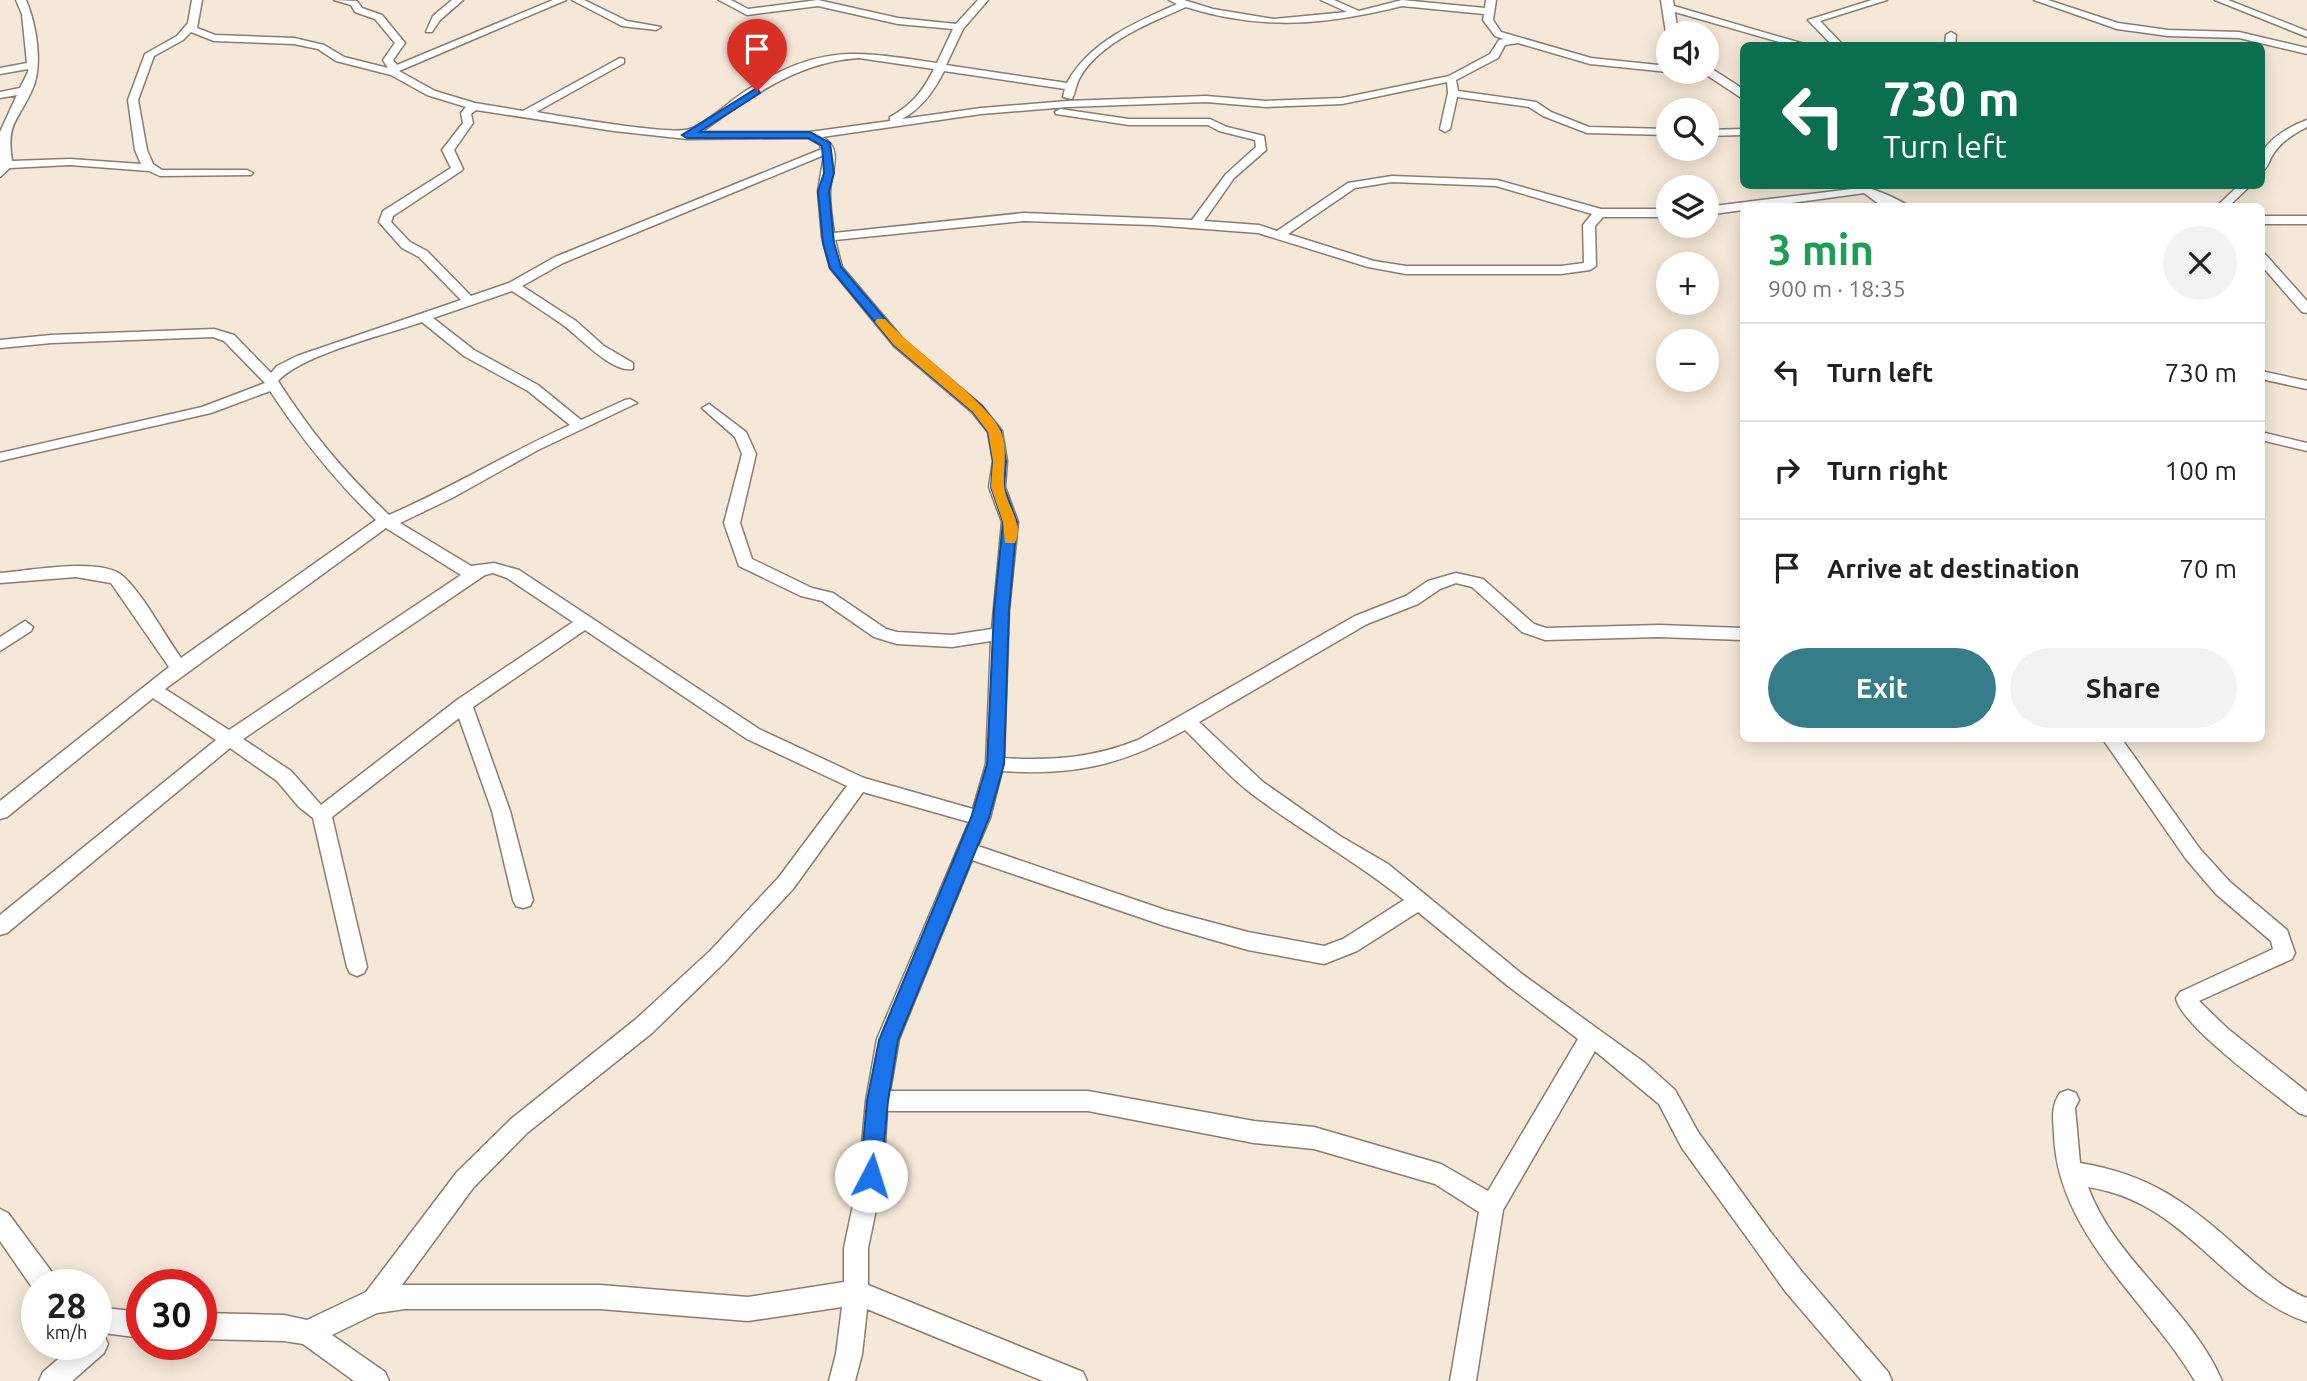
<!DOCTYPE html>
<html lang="en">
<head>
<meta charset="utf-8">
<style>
	:root { --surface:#fff; --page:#f2f2f2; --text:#202124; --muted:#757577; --line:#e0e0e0; --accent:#367c89 }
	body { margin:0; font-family:Ubuntu,sans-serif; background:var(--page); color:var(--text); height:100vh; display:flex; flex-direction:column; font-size:26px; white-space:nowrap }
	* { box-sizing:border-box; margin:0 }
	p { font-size:23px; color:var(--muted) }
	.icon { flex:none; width:38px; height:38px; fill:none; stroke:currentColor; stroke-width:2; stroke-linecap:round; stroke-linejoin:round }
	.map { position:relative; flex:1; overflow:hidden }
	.drawer { position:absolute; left:1740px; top:203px; width:525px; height:539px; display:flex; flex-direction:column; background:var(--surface); border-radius:10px; box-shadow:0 4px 18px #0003 }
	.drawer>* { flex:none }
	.top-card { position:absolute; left:1740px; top:42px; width:525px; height:147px; border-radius:10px; box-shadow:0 4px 18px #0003; background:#0b6e4f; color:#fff; overflow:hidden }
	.buttons { position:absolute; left:1656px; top:21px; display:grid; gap:14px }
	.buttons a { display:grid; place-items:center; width:63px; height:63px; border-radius:50%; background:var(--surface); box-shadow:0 4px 18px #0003; font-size:35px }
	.speed { position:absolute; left:21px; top:1269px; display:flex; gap:14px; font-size:35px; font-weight:700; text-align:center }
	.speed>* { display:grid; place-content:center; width:91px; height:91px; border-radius:50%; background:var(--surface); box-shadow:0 4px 18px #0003; line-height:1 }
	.speed small { font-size:18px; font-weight:400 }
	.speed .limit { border:10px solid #d22; background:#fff; color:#111 }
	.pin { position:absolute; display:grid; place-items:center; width:60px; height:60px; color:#fff; margin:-72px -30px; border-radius:50% 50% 50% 0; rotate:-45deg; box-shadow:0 0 7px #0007 }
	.pin .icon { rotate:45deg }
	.me { position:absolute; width:77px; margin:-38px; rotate:5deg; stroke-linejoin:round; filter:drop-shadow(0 0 5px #0008) }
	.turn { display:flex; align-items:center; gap:24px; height:147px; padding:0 28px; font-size:32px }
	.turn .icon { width:91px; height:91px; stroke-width:2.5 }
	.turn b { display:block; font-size:49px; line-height:60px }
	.round { display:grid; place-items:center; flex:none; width:74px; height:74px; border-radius:37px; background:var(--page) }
	.summary { display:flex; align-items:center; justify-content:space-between; height:119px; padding:0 28px }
	h1 { font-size:42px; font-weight:600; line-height:52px; color:#1e9e55 }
	.cta { display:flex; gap:14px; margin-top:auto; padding:14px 28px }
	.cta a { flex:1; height:80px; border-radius:42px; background:var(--accent); color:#fff; font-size:28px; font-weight:600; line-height:80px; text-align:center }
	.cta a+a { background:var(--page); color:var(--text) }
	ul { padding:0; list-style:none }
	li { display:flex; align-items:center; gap:21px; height:98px; padding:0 28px; border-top:2px solid var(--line) }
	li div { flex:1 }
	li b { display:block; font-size:26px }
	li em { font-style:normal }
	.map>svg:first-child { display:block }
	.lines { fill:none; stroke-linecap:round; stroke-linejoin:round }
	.minor-casing { stroke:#897d6f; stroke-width:3 }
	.tertiary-casing { stroke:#897d6f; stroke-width:3 }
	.minor { fill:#fff; fill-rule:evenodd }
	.tertiary { fill:#fff; fill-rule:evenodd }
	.route { fill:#1a73e8; stroke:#114b97; stroke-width:2 }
	.slow { fill:#f59e0b }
</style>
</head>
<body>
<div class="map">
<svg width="2307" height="1381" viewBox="0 0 2307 1381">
	<rect width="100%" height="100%" fill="#f6e8d8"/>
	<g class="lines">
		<defs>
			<path id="minor" d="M 16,0 L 26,0 C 37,26 43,67 32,90 C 18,121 6,123 12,161 L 70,159 L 141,164 L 135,150 L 128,100 L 145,54 L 177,36 L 188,23 L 192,0 L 202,0 L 197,28 L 215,35 L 294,38 L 324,45 L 344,57 L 388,68 L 383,60 L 395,43 L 375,19 L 355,12 L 351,5 L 334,0 L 357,1 L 362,8 L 382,15 L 405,43 L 393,60 L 397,65 L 553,0 L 566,0 L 399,71 L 435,91 L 475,103 L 523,111 L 620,58 L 624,59 L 624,63 L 536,112 C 560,116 673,136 690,129 C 710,121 728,102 747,90 C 823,44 853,51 937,63 L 953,29 L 898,24 L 818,6 L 747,15 L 719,0 L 731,0 L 748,9 L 818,0 L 898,18 L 956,24 L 978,0 L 988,0 L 963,29 L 946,65 L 1067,83 C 1089,42 1136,22 1177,4 L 1169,0 L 1184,0 L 1213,9 L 1274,19 L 1347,12 L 1321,0 L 1334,0 L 1359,11 L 1402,0 L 1485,8 L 1486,0 L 1496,0 L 1493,20 L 1501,32 L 1591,58 L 1668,66 L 1668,72 L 1590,64 L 1518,43 L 1505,45 L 1498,58 L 1456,80 L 1458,91 L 1536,102 L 1551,112 L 1589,127 L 1668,129 L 1668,135 L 1587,133 L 1543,116 L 1529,107 L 1457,97 L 1450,129 L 1445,132 L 1440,129 L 1448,93 L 1447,82 L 1342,104 L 1266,107 L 1206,102 L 1067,107 L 981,114 L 822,137 C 845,148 830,174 830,193 C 830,206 832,220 834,233 L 1024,213 L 1192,220 L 1226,174 L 1256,147 L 1255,140 L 1219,131 L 1208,125 L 1129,125 L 1056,114 L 1055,112 L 1060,109 L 1129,119 L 1210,119 L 1227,127 L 1264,136 L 1266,150 L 1234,178 L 1204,221 L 1259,225 L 1277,231 L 1348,183 L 1392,176 L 1497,180 L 1601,209 L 1668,209 L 1668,217 L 1603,217 L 1595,226 L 1596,266 L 1590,270 L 1561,274 L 1406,274 L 1368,267 L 1258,233 L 1153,225 L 1024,221 L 835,240 L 842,267 L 904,340 L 982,406 L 1002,431 L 1007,461 L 1005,487 L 1018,522 L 1009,610 L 1004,758 C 1050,761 1094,758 1138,740 L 1355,616 L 1406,596 L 1428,581 L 1456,573 L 1483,579 L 1534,624 L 1546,628 L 1659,625 L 1743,628 L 1743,640 L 1659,637 L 1545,640 L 1522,632 L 1472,587 L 1456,583 L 1440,589 L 1418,604 L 1367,624 L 1199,722 L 1263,782 L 1340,836 L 1388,864 L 1522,974 L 1645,1063 L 1675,1090 L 1698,1132 L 1772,1234 L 1803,1273 L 1888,1372 L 1892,1381 L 1862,1381 L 1785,1291 L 1756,1250 L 1682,1148 L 1659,1104 L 1595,1051 L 1503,1210 L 1476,1381 L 1450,1381 L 1479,1212 L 1435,1184 L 1314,1149 L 1254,1143 L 1088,1111 L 887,1111 L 883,1176 L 868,1248 L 868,1285 L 1083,1372 L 1087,1381 L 1043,1381 L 867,1309 L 862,1354 L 855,1381 L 829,1381 L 836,1354 L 842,1307 L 748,1321 L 600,1309 L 405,1309 L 377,1313 L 332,1335 L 385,1372 L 389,1381 L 354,1381 L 303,1344 L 284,1341 L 201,1339 L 201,1313 L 284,1315 L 307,1320 L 366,1292 L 457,1172 L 511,1119 L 636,1019 L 710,951 L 779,877 L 847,786 L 747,739 L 585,630 L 473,707 L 510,811 L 533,900 L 530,906 L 523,908 L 516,906 L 513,900 L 492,811 L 459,718 L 332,817 L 367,967 L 364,973 L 357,976 L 350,973 L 347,967 L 313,818 L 299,807 L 277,781 L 230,748 L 7,933 L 0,935 L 0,915 L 216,740 L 153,698 L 7,817 L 0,819 L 0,801 L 169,667 L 111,583 L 76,577 L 0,583 L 0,573 C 28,571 103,556 124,577 C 144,596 164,634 181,658 L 376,520 C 335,481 302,439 270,391 L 211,413 L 0,461 L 0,453 L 202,407 L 265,383 L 224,341 L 213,337 L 51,343 L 0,348 L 0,340 L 51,335 L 214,329 L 234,335 L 271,373 L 277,366 L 297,356 L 461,300 L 419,257 L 402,248 L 379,222 L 383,211 L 451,168 L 442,150 L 463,123 L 461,113 L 466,107 L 427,95 L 391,75 L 336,61 L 318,49 L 294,44 L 214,41 L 191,32 L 183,40 L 154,56 L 138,100 L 147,150 L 153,164 L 162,170 L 247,170 L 253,173 L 251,175 L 160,176 L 149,171 L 70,165 L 10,168 L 0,177 L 0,132 L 17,95 L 0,98 L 0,92 L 20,88 L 28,72 L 28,69 L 0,74 L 0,68 L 27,63 L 22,14 ZM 1402,6 L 1484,14 L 1483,20 L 1495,36 L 1504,39 L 1499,40 L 1490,54 L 1449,76 L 1342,98 L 1266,101 L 1206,96 L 1067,101 L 981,108 L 902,119 C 922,108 934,91 944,71 L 1065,89 L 1063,97 L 1072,99 C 1075,93 1076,85 1079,79 C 1099,42 1150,23 1186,7 C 1262,31 1325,25 1402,6 ZM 859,58 L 934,69 C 923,91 912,105 890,117 L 890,121 L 810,132 L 701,132 C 751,97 796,62 859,58 ZM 476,110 L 614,131 L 687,139 L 808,138 L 819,144 L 822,149 L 555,257 L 509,283 L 471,296 L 427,251 L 410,242 L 391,222 L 393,216 L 461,171 L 463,169 L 454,150 L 473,123 L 471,114 ZM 824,155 L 818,191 L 822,237 L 830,268 L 894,346 L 972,412 L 988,432 L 993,461 L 989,487 L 1002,522 L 992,629 L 952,635 L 897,632 L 886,629 L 833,593 L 812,588 L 752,559 L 740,523 L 756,454 L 746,432 L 709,404 L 702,408 L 735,437 L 742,454 L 724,523 L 739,566 L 801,596 L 822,601 L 874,637 L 897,644 L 952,647 L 991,641 L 986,764 L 973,809 L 864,778 L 759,729 L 519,570 L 494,563 L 471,566 L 400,523 L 452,498 L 538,450 L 637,403 L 630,399 L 625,400 L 581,420 L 538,385 L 474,350 L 433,318 L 512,291 C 529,302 546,313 563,325 C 580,337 611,373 633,369 L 633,363 L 604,346 L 576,321 L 522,286 L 563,263 ZM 1392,182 L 1496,186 L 1592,214 L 1583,225 L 1584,263 L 1561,266 L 1406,266 L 1374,261 L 1288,234 L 1355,188 ZM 422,322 L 464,356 L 528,391 L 570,425 C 508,453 451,488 389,515 C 343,471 313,435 278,381 C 303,354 385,335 422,322 ZM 386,528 L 461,575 L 229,730 L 165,689 ZM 493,573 L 507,578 L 573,622 L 457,700 L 321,805 L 291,771 L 243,739 L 485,575 ZM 1185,730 C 1207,751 1228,776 1252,794 C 1301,831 1356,861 1404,900 L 1343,939 L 1324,946 L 1248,932 L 1165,910 L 978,846 L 990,818 L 1002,771 C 1073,776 1123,765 1185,730 ZM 863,792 L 969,822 L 877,1039 L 866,1101 L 859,1176 L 844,1248 L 844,1282 L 748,1297 L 600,1285 L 402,1285 L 473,1188 L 527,1133 L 652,1033 L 724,963 L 793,889 ZM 972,860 L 1165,926 L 1248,950 L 1324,964 L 1357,951 L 1418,912 L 1508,986 L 1578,1039 L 1488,1191 L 1441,1164 L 1314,1127 L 1254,1121 L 1088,1091 L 890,1091 L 899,1039 Z
				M 452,0 L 463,0 L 440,20 L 432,32 L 426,32 L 433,16 Z
				M 572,0 L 584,0 L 627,21 L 661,27 L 656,30 L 622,26 Z
				M 1872,0 L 1887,0 L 1820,21 L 1844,46 L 1833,46 L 1808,20 Z
				M 2034,0 L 2048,0 L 2118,23 L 2168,30 L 2239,32 L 2307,48 L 2307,54 L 2239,38 L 2168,36 L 2117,29 Z
				M 2215,0 L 2228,0 L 2307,31 L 2307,37 Z
				M 1668,6 L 1674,6 L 1811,46 L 1793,46 L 1668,10 Z
				M 1951,32 L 1956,35 L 1955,46 L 1945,46 L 1946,35 Z
				M 2307,120 L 2307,127 C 2295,133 2281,142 2274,153 C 2268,161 2269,168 2261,172 C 2261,167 2260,160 2262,155 C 2266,139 2293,125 2307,120 Z
				M 1743,129 L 1743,135 L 1706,136 L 1706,130 Z
				M 2238,186 L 2250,186 L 2229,206 L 2217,206 Z
				M 1868,187 L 1872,188 L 1872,192 L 1768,206 L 1743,206 L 1743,210 L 1706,215 L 1706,207 Z
				M 2261,253 L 2265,254 L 2307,301 L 2307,313 L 2302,312 L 2261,265 Z
				M 2261,371 L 2307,381 L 2307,389 L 2261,379 Z
				M 2261,432 L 2307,443 L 2307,451 L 2261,440 Z
				M 25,621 L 33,627 L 31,631 L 0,651 L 0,637 Z
				M 2102,738 L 2121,738 L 2200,849 L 2230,882 L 2287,930 L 2295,953 L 2292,959 L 2199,1001 L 2228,1029 L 2307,1092 L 2307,1116 L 2299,1113 C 2274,1093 2181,1026 2176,998 L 2180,992 L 2273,949 L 2271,941 L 2216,894 L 2186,859 Z
				M 2068,1090 L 2076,1093 L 2079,1100 L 2075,1108 L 2080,1163 C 2148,1174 2187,1202 2238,1248 C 2259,1266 2280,1288 2307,1298 L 2307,1322 C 2220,1292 2187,1202 2088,1187 C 2115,1261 2191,1308 2222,1381 L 2195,1381 C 2147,1300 2057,1234 2054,1134 C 2053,1118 2051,1106 2060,1093 Z
				M 0,1209 L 8,1213 L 54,1275 L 57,1284 L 37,1284 L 36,1293 L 0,1241 Z
				M 96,1307 L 142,1312 L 142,1338 L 96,1332 Z
				M 96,1332 L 104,1335 L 108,1344 L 104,1353 L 72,1381 L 39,1381 L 43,1372 L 76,1344 L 96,1344 Z"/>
			<path id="tertiary" d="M 1661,0 L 1673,0 L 1678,33 L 1666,33 Z
				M 1706,65 L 1743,89 L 1743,99 L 1702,72 L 1706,72 Z
				M 1855,186 C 1867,185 1899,199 1908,206 L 1880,205 Z
				M 2261,216 L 2307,216 L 2307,224 L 2261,224 Z"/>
		</defs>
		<!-- minor casing -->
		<use href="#minor" class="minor-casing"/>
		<!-- tertiary casing -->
		<use href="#tertiary" class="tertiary-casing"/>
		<!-- minor -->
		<use href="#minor" class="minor"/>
		<!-- tertiary -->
		<use href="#tertiary" class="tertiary"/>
	</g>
	<!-- route -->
	<path class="route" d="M 757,88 L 760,93 L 699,132 L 810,132 L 830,143 L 834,173 L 829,191 L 834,243 L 841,267 L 903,340 L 982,406 L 1001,431 L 1006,461 L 1004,487 L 1017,522 L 1009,610 L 1004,764 L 989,818 L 898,1040 L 888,1101 L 881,1176 L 878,1184 L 871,1186 L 863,1184 L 860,1176 L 867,1101 L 879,1040 L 971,818 L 987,764 L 994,610 L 1003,522 L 991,487 L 993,461 L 988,432 L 973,412 L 894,345 L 830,268 L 823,243 L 818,191 L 824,173 L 822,146 L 808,138 L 687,138 L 682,135 Z"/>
	<!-- slow -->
	<path class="slow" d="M 877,319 L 885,319 C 910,348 991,404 1001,432 C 1008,450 1003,468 1004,486 C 1006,506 1024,522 1015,543 L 1005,543 L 1003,522 L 991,487 L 993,461 L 988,432 L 973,412 L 894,345 L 875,322 Z"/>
</svg>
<div class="buttons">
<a><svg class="icon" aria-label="sound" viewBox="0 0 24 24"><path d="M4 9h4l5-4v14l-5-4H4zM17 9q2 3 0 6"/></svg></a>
<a><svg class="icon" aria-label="search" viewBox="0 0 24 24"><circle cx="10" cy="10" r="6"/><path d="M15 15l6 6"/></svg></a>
<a><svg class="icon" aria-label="layers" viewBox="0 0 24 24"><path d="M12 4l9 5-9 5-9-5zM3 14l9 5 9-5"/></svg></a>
<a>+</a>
<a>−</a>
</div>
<div class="speed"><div>28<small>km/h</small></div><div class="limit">30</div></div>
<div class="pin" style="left:757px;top:91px;background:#d93025"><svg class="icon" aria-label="arrive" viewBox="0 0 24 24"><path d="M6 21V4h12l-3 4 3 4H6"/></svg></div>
<svg class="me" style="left:871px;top:1176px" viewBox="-20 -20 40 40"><circle r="19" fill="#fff"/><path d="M0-13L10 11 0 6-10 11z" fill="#1a73e8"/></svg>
<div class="top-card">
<div class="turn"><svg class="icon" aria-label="left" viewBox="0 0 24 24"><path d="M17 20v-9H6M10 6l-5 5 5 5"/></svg><div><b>730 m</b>Turn left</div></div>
</div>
<section class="drawer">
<div class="summary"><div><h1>3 min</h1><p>900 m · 18:35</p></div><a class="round"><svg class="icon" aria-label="close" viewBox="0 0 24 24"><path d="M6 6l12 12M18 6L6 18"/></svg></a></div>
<ul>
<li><svg class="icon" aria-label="left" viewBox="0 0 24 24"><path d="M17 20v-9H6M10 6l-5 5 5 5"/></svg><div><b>Turn left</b></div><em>730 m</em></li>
<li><svg class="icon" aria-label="right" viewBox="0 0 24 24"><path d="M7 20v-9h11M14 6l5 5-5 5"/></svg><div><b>Turn right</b></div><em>100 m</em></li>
<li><svg class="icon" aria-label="arrive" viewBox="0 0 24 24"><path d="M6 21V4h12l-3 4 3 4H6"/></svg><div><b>Arrive at destination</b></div><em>70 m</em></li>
</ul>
<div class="cta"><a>Exit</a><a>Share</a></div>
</section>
</div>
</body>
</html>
